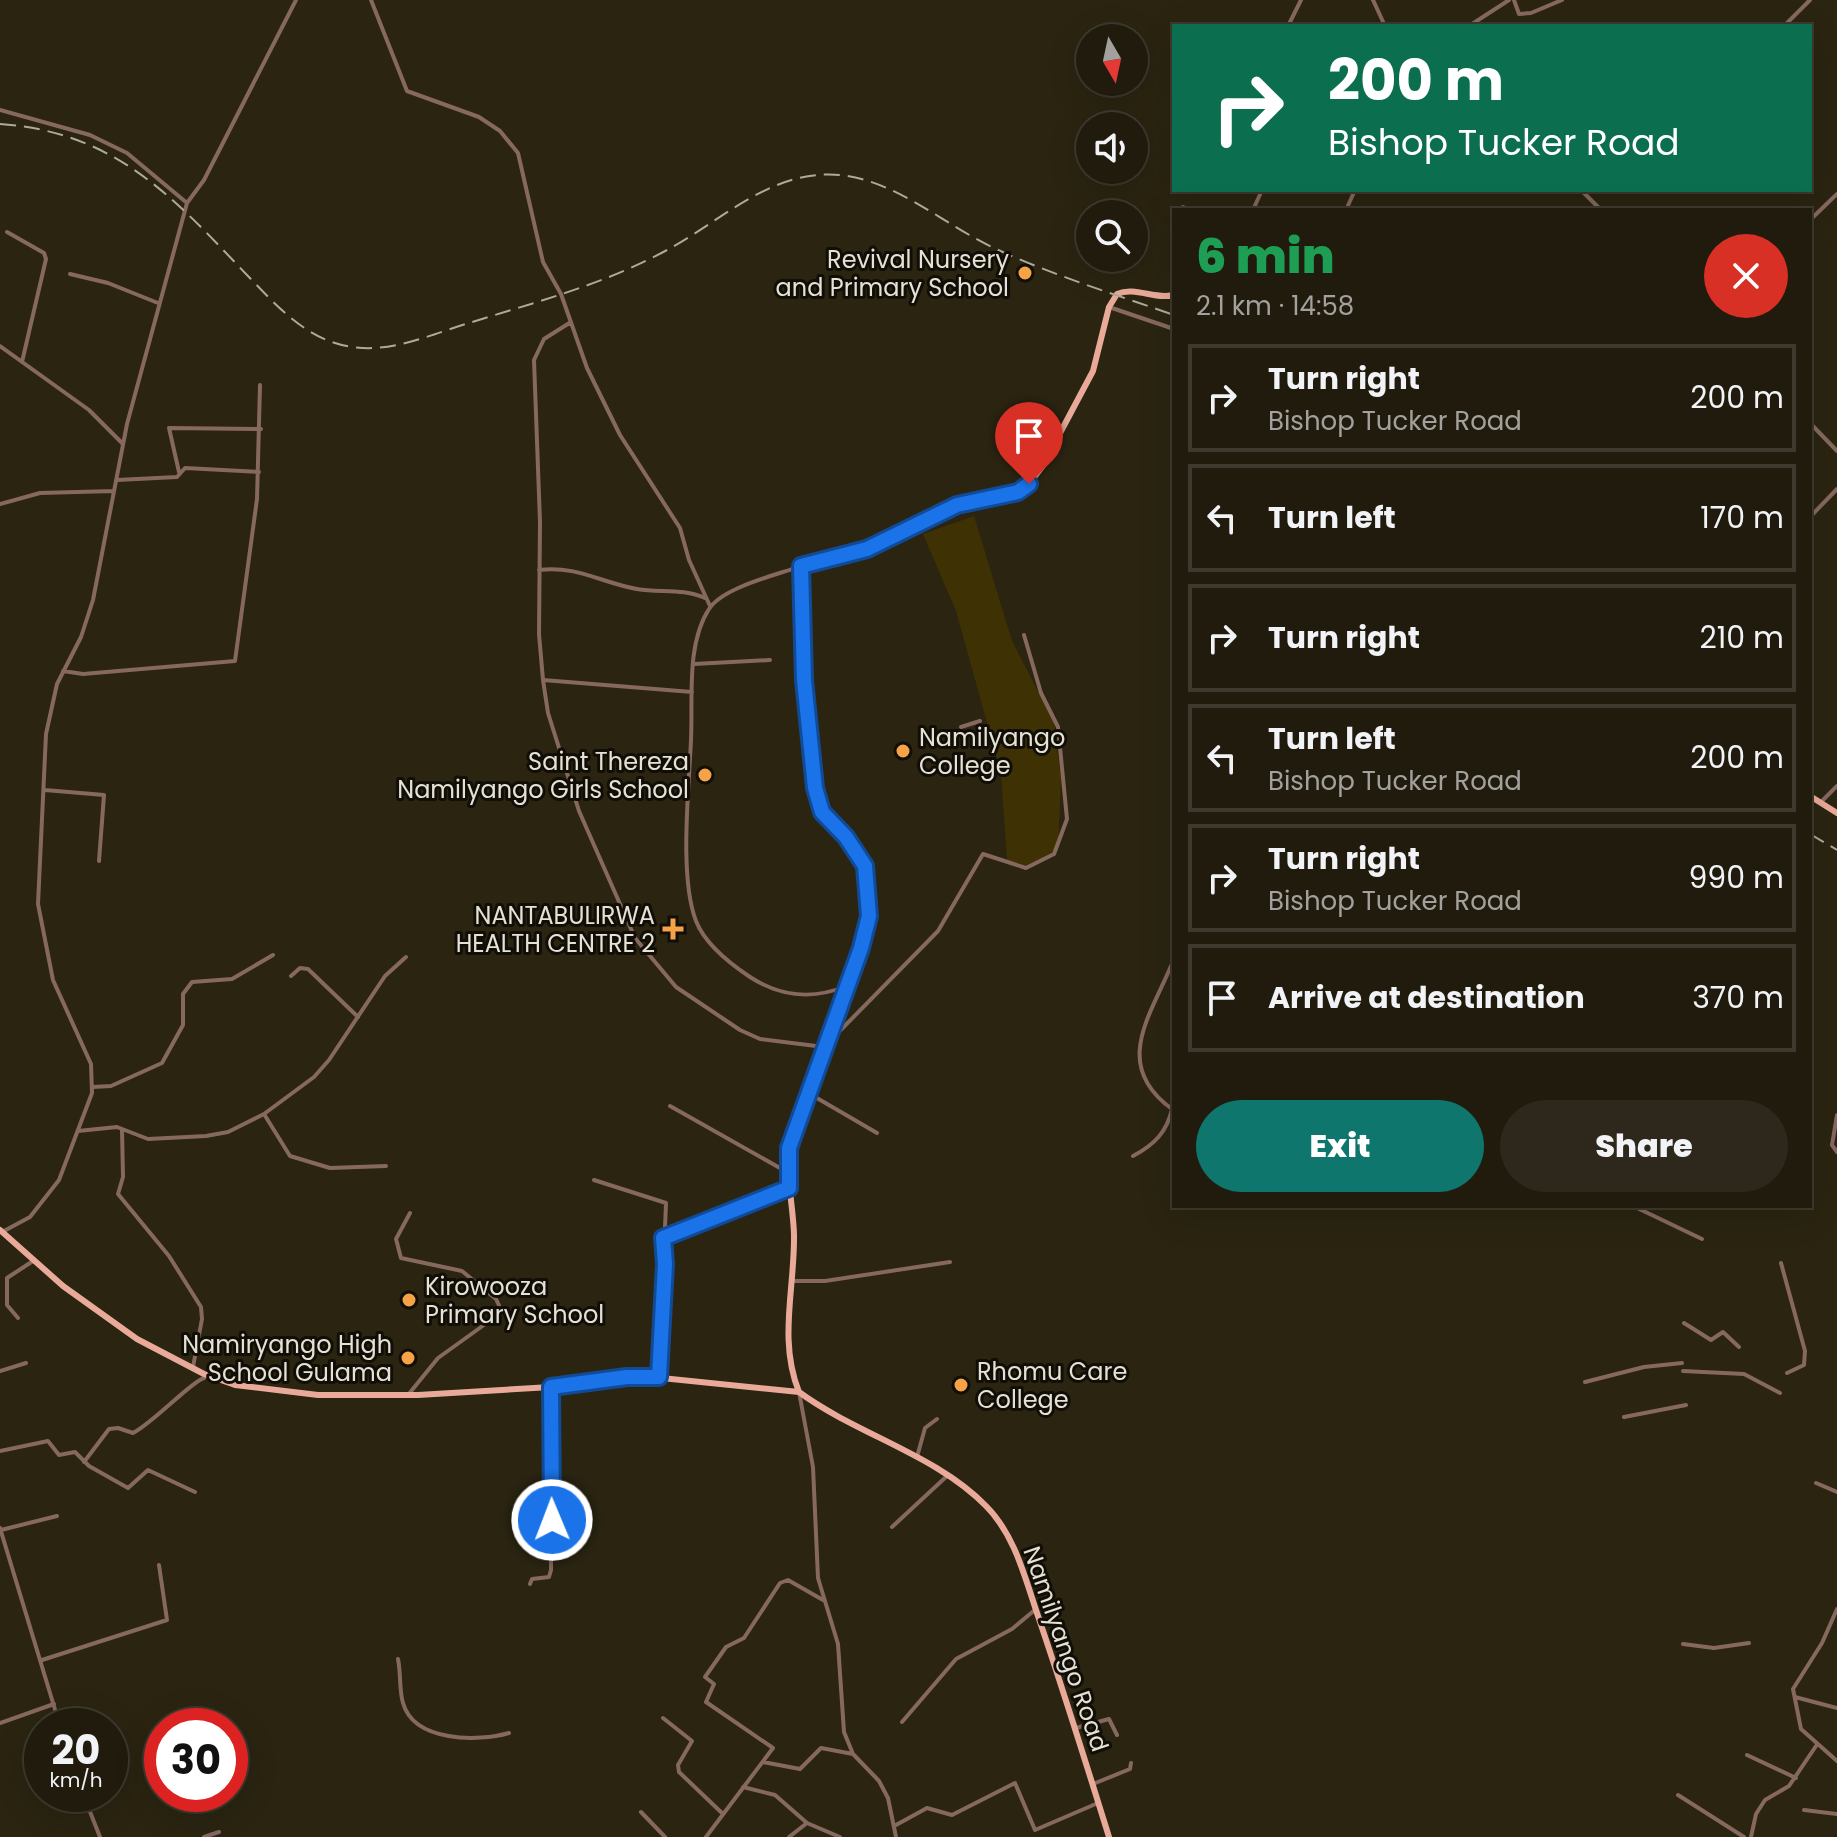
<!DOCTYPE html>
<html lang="en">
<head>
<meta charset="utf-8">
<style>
	:root { --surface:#201b0d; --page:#2d281b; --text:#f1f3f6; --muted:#a2a19d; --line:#3d392e; --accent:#0f766e }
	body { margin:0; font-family:Poppins,sans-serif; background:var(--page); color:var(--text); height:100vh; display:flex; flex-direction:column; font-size:30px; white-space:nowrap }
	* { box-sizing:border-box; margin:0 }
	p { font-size:26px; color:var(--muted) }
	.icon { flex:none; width:44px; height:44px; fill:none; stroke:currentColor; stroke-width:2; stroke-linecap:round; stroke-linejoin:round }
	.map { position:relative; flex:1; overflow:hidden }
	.details { position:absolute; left:1172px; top:208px; width:640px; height:1000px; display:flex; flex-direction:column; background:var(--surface); border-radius:0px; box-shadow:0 8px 32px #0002,0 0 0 2px var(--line) }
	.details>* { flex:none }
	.banner { position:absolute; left:1172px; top:24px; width:640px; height:168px; border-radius:0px; box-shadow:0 8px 32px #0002,0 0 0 2px var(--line); background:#0b6e4f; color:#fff; overflow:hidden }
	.needle { width:52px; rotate:171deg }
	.fabs { position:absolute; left:1076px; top:24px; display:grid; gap:16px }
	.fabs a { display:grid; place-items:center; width:72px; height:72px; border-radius:50%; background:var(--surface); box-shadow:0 8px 32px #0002,0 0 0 2px var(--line); font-size:40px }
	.speed { position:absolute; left:24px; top:1708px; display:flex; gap:16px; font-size:40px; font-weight:700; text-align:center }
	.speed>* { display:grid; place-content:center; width:104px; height:104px; border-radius:50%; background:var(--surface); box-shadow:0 8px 32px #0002,0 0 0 2px var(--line); line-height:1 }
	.speed small { font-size:20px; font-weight:400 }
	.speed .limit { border:12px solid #d22; background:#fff; color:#111 }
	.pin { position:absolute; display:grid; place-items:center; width:68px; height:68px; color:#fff; margin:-82px -34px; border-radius:50% 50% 50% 0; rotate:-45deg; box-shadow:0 0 8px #0007 }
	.pin .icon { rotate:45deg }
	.me { position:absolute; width:88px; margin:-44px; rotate:359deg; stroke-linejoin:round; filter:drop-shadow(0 0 6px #0008) }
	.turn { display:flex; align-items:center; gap:28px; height:168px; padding:0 24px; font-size:36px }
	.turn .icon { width:104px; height:104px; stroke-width:2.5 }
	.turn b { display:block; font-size:56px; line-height:68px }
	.round { display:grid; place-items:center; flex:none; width:84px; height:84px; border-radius:42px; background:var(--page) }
	.headline { display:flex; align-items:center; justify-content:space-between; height:136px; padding:0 24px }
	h1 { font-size:48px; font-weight:800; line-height:60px; color:#1e9e55 }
	.button { display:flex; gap:16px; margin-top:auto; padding:16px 24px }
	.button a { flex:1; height:92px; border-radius:48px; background:var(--accent); color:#fff; font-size:32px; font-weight:800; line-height:92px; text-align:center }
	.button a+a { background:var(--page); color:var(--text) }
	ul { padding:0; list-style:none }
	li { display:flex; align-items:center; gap:24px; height:108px; margin:0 16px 12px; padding:0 8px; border:4px solid var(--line); border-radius:0px }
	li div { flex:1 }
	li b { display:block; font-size:30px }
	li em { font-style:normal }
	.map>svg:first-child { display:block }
	.green { fill:#3e3205 }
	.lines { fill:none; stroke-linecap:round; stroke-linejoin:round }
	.minor { stroke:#86685f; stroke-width:4 }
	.major { stroke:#eaaa99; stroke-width:6 }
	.rail { stroke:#ada99b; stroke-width:2; stroke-dasharray:16 8; stroke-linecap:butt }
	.route-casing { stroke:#114b97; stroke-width:20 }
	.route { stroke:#1a73e8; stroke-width:14 }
	.poi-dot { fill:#f6a246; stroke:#100e06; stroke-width:3 }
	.labels { text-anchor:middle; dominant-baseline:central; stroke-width:6; stroke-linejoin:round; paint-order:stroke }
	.poi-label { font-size:24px; fill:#e5e1d5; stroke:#100e06; text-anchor:end }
	.street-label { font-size:24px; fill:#e5e1d5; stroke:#100e06 }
</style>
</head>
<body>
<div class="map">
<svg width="1837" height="1837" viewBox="0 0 1837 1837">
	<rect width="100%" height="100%" fill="#2a2411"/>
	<!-- green -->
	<path class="green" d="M 974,516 L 1012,641 L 1054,722 L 1061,780 L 1058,849 L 1028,866 L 1007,860 L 1001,773 L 956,611 L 923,534 Z"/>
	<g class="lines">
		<!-- minor -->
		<path class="minor" d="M 371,0 L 407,91 L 479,117 L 500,131 L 518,153 L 543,262 L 561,294 L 587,368 L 620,435 L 680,528 L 689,560 L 710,606
			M 1373,0 L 1385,26
			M 1514,0 L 1519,14 L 1531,13 L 1562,0
			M 1288,26 L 1301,0
			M 1469,26 L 1509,0
			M 1784,26 L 1810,0
			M 0,110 L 90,135 L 127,153 L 187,203 L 127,424 L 93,600 L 81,637 L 57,684 L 46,734 L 38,904 L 53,980 L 91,1064 L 92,1093 L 59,1180 L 30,1217 L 4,1231
			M 1581,190 L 1601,210
			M 187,203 L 204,180 L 296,0
			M 1183,207 L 1191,210
			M 1253,210 L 1262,190
			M 1346,210 L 1355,190
			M 1810,220 L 1837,194
			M 7,232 L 44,253 L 46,259 L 22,362
			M 70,274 L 108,283 L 158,303
			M 1109,307 L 1174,329
			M 571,322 L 544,339 L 534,360 L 540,522 L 539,634 L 543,680 L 548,713 L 579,811 L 635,938 L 676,987 L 740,1030 L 760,1039 L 824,1047 L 938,931 L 983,854 L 1026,868 L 1054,854 L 1067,819 L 1058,727 L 1041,693 L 1024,635
			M 0,346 L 89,410 L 123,444
			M 1810,423 L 1837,451
			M 179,472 L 169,428 L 261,429
			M 117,480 L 177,477 L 185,468 L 259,472
			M 0,504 L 40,493 L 114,491
			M 1810,517 L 1837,489
			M 801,566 C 777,575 723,587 709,609 C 686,644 693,700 691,740 C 689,788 679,877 696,921 C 705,944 729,963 750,977 C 781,997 812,1000 847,986
			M 539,570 C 576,565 602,583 637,589 C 660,593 683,588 705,598
			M 694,664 L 770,660
			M 63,671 L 83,674 L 235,661 L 257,499 L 260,385
			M 543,680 L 692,692
			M 961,727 L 980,721
			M 45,790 L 104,795 L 99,861
			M 1821,802 L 1837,786
			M 291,976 L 300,968 L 308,969 L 358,1017
			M 93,1087 L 111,1086 L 162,1063 L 183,1025 L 183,994 L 192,982 L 232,979 L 273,955
			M 810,1094 L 877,1133
			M 670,1106 L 787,1172
			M 264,1114 L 290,1156 L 330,1168 L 386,1166
			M 1837,1115 L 1832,1145 L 1837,1152
			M 122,1129 L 123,1177 L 118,1194 L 169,1256 L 201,1307 L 202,1319 L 193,1367
			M 78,1131 L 117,1127 L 148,1139 L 206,1136 L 228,1132 L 264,1114 L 314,1077 L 329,1060 L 385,976 L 406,957
			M 1133,1156 C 1154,1145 1167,1132 1172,1109 C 1110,1064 1152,1014 1174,959
			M 594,1180 L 666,1203 L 659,1377
			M 1633,1206 L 1702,1239
			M 663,1238 L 789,1188
			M 1781,1263 L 1805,1351 L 1804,1365 L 1787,1373
			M 792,1281 L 825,1281 L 950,1262
			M 18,1318 L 7,1305 L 7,1278 L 33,1261
			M 1684,1323 L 1711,1340 L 1723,1332 L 1739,1347
			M 0,1371 L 26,1363
			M 1683,1371 L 1744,1374 L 1780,1393
			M 1585,1382 L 1644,1367 L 1682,1363
			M 799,1392 L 813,1467 L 818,1578 L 838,1644 L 844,1732 L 853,1754 L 879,1781 L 888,1798 L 896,1837
			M 408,1395 L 438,1358 L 502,1312 L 496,1299 L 462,1271 L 401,1258 L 396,1239 L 410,1213
			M 1624,1417 L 1686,1405
			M 0,1451 L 48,1441 L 59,1455 L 75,1452 L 89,1466 L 128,1488 L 148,1470 L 195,1492
			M 917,1457 L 925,1428 L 937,1419
			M 84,1462 L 109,1429 L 118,1428 L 133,1433 C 153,1423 192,1381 204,1378
			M 1816,1483 L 1837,1492
			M 892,1527 L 947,1476
			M 0,1528 L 60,1726
			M 1,1530 L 57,1516
			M 530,1584 L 532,1579 L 549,1577 L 551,1570 L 551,1387
			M 1837,1609 L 1822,1643 L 1793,1689 L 1801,1729 L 1837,1761
			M 1683,1644 L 1714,1648 L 1749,1643
			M 398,1659 C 401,1673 399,1690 403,1703 C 414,1742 478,1742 509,1733
			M 42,1660 L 167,1620 L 159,1565
			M 1795,1697 L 1837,1708
			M 663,1718 L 692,1741 L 678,1765 L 679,1772 L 723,1814
			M 902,1722 L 956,1659 L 1012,1629 L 1036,1609
			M 0,1723 L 54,1704
			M 1076,1728 L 1109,1719 L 1117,1735
			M 1747,1755 L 1796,1778
			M 763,1762 L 800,1769 L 821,1748 L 853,1754
			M 1093,1784 L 1130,1769 L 1131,1763
			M 743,1787 L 775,1795 L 807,1823 L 840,1837
			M 83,1794 L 100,1837
			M 1678,1795 L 1744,1837
			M 1804,1810 L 1837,1814
			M 641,1812 L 665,1837
			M 896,1825 L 927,1808 L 952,1815 L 1015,1783 L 1035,1830 L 1098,1803
			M 204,1837 L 219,1832
			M 706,1837 L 773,1748 L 706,1702 L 714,1684 L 705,1677 L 726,1647 L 744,1638 L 780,1583 L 788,1580 L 823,1600
			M 789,1837 L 807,1823
			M 1751,1837 L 1756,1814 L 1765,1800 L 1789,1786 L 1816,1746"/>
		<!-- major -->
		<path class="major" d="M 1810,796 L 1837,813
			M 0,1230 L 63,1286 L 137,1339 L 204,1374 L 235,1385 L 318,1395 L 418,1395 L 551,1387 L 642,1376 L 799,1392
			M 799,1392 C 778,1340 795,1288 794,1234 C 793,1205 786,1178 789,1148 L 861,948 L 869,896 L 865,866 L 857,852 L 822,812 L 816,797 L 806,717 L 801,566 L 867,549 L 968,500 L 1018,492 L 1029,484 L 1042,467 L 1093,371 L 1109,307 L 1117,294 C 1135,286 1155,300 1174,295
			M 799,1392 C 856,1434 937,1455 986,1506 C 1015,1535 1025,1578 1038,1616 C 1063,1689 1086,1763 1109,1837"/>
		<!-- rail -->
		<path class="rail" d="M 0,124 C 115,132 172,196 246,274 C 277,306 307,341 353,347 C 392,353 432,334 469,323 C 536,302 605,284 667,250 C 723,220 771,169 840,175 C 897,181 943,224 994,248 C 1052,275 1114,294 1174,315
			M 1810,834 L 1837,850"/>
	</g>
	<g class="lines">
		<defs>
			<path id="route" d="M 552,1520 L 551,1387 L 627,1377 L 659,1377 L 665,1264 L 663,1238 L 789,1188 L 789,1148 L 861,948 L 869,916 L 865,866 L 846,837 L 822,812 L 815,788 L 804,680 L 801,566 L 867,549 L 957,505 L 1018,492 L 1029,484"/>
		</defs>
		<!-- route casing -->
		<use href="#route" class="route-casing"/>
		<!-- route -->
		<use href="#route" class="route"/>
	</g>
	<!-- markers -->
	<g class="poi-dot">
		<circle cx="1025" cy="273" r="8"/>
		<circle cx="903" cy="751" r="8"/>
		<circle cx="705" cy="775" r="8"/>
		<path d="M669 917h8v8h8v8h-8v8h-8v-8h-8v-8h8z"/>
		<circle cx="409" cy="1300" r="8"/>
		<circle cx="408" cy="1358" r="8"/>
		<circle cx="961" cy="1385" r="8"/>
	</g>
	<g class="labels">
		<!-- poi labels -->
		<g class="poi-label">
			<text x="1009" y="259">Revival Nursery<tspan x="1009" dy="28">and Primary School</tspan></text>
			<text x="919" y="737" text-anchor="start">Namilyango<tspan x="919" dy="28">College</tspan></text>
			<text x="689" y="761">Saint Thereza<tspan x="689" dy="28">Namilyango Girls School</tspan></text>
			<text x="655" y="915">NANTABULIRWA<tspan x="655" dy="28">HEALTH CENTRE 2</tspan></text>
			<text x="425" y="1286" text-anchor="start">Kirowooza<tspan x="425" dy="28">Primary School</tspan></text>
			<text x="392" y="1344">Namiryango High<tspan x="392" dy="28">School Gulama</tspan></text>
			<text x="977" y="1371" text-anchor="start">Rhomu Care<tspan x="977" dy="28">College</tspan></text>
		</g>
		<!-- street labels -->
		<g class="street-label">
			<text transform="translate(1066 1649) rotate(71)">Namilyango Road</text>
		</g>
	</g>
</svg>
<div class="fabs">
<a><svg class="needle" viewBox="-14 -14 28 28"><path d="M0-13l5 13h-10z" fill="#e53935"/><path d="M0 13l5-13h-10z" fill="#a2a19d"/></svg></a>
<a><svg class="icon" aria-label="sound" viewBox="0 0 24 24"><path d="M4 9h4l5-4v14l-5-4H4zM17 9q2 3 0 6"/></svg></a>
<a><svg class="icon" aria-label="search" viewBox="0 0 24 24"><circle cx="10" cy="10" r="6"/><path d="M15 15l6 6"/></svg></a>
</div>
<div class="speed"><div>20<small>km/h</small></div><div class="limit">30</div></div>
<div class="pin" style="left:1029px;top:484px;background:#d93025"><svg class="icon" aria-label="arrive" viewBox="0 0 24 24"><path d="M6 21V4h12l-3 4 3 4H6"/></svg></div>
<svg class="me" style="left:552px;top:1520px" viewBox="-20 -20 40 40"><circle r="17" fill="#1a73e8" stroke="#fff" stroke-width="3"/><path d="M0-11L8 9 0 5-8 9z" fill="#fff"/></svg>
<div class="banner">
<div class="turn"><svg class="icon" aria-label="right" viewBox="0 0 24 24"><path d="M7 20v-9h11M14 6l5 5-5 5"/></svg><div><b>200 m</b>Bishop Tucker Road</div></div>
</div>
<section class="details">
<div class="headline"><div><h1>6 min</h1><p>2.1 km · 14:58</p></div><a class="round" style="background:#d93025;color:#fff"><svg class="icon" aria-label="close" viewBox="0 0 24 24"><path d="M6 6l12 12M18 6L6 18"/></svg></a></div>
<ul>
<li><svg class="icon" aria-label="right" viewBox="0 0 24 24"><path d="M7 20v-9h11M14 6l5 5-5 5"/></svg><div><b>Turn right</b><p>Bishop Tucker Road</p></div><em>200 m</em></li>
<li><svg class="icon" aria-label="left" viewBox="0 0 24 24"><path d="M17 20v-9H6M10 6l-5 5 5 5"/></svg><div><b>Turn left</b></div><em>170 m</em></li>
<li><svg class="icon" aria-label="right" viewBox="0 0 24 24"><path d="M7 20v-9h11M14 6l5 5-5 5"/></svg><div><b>Turn right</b></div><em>210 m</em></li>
<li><svg class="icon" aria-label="left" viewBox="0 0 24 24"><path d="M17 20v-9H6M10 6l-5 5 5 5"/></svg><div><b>Turn left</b><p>Bishop Tucker Road</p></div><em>200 m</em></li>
<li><svg class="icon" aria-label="right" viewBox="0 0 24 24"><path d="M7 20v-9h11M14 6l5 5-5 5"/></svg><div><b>Turn right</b><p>Bishop Tucker Road</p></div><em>990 m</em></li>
<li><svg class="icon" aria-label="arrive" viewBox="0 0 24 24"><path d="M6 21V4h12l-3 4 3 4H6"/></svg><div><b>Arrive at destination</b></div><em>370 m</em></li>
</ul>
<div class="button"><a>Exit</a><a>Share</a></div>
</section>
</div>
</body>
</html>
